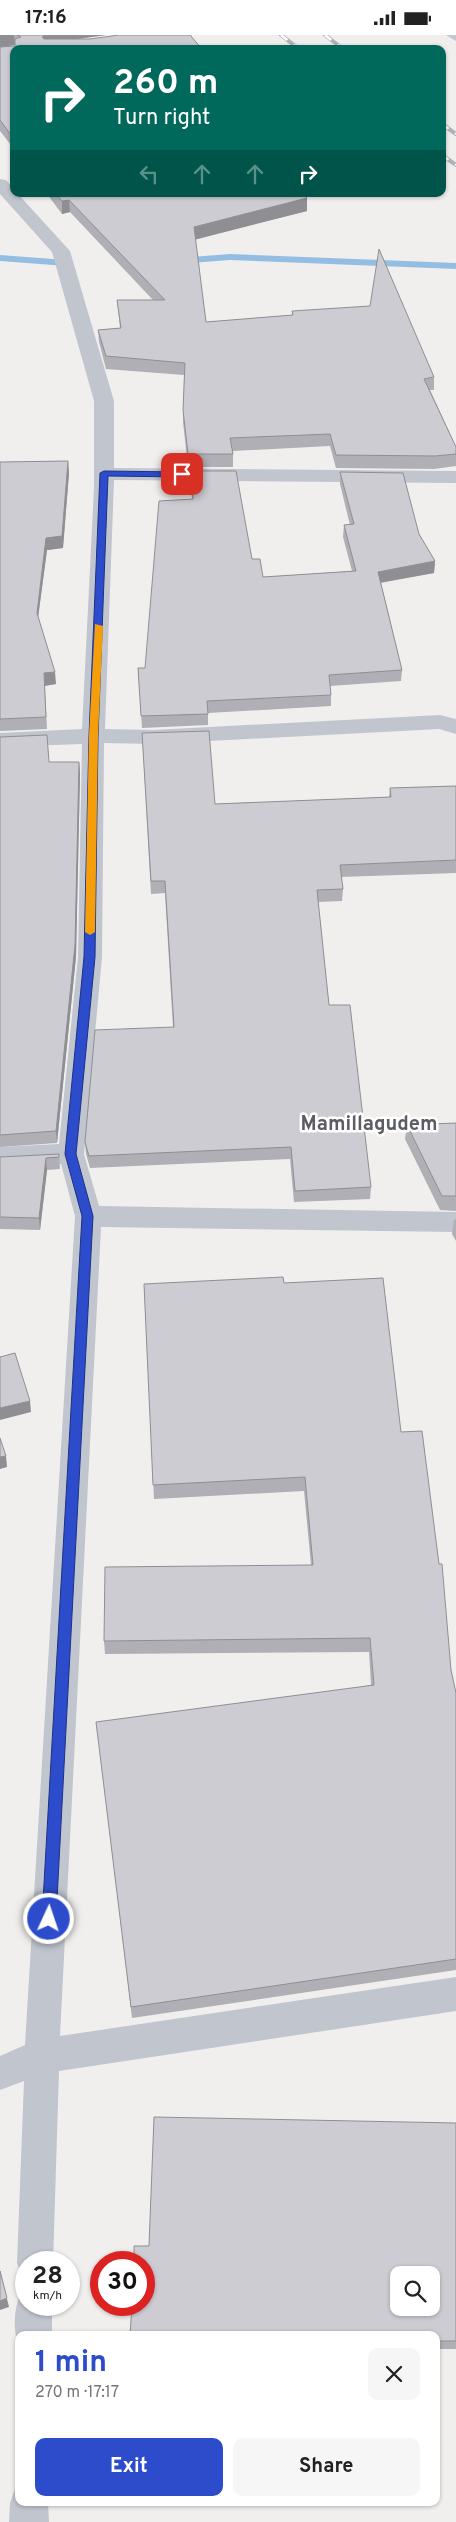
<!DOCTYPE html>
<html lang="en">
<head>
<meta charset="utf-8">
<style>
	:root { --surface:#fff; --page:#f6f6f6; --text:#222; --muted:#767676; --accent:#2d4ccb }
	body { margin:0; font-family:Overpass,sans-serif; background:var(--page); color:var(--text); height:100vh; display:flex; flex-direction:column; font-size:19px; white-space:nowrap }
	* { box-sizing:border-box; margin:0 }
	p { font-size:16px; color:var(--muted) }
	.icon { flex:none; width:28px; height:28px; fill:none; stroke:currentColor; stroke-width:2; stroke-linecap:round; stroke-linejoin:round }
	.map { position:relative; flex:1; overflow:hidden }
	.sheet { position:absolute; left:15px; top:2296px; width:425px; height:175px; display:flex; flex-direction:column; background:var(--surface); border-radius:10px; box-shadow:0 1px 4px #0004 }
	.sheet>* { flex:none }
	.top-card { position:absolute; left:10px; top:10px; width:436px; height:152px; border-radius:10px; box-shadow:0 1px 4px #0004; background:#00695c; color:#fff; overflow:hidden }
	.fabs { position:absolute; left:390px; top:2231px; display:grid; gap:10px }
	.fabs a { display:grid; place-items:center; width:50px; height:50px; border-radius:10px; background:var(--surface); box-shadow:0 1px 4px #0004; font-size:25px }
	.speed { position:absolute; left:15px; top:2216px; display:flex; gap:10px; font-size:25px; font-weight:700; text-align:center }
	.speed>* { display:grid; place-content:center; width:65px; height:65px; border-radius:50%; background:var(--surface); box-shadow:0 1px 4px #0004; line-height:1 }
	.speed small { font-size:12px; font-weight:400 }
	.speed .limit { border:8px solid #d22; background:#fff; color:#111 }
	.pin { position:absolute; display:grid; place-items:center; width:42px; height:42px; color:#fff; margin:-21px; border-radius:10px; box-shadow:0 2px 8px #0006 }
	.me { position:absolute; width:55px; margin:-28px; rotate:3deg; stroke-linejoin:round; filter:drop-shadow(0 0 4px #0008) }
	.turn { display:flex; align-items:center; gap:18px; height:105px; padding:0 20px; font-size:22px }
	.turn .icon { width:65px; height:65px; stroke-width:2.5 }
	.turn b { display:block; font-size:35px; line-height:42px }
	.lanes { display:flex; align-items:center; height:48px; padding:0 20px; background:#0003; justify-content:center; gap:25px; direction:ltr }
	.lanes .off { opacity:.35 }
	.round { display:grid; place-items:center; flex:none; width:52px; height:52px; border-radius:10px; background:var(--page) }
	.head { display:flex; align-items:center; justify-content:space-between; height:85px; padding:0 20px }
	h1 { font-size:30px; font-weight:700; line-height:38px; color:var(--accent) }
	.primary-button { display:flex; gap:10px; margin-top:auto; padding:10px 20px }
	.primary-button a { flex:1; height:58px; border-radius:10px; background:var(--accent); color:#fff; font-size:20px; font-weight:700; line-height:58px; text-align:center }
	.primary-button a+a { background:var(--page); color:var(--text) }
	.status { display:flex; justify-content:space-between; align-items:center; height:35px; padding:0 25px; background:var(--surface); direction:ltr }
	.status svg { height:14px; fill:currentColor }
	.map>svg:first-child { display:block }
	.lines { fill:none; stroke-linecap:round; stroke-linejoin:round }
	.stream { fill:#93bee2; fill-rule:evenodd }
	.street { fill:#c0c5ce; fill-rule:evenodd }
	.rail-casing { stroke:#b1b2b8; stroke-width:4 }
	.rail { stroke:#fff; stroke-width:2.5; stroke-dasharray:8; stroke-linecap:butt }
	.wall { fill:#afafb5 }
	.shaded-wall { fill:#8f8f93 }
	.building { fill:#ccccd2; stroke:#8f8f93; fill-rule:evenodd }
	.route { fill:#2d4ccb; stroke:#1d3184 }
	.slow { fill:#f59e0b }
	.labels { text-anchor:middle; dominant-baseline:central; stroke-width:5; stroke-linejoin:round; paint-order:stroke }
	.district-label { font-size:20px; font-weight:bold; fill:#5b5d62; stroke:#fff }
</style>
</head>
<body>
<div class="status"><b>17:16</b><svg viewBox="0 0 49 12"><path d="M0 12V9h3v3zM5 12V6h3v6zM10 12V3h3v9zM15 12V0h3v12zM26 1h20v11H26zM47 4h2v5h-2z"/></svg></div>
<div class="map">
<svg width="456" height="2487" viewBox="0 0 456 2487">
	<rect width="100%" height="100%" fill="#f0efee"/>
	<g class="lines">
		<!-- stream -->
		<path class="stream" d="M 230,219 L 456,228 L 456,234 L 230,225 L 178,229 L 173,226 L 178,223 Z
			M 0,220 L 66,225 L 71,228 L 66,231 L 0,226 Z"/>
		<!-- street -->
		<path class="street" d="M 446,0 L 456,0 L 456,6 Z
			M 0,144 L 6,145 L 14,154 L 14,159 L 18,159 L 70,216 L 114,366 L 114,433 L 456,436 L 456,448 L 114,445 L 105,694 L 153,695 L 440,680 L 456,684 L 456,699 L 439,694 L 153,709 L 104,708 L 102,922 L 84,1119 L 99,1171 L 456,1177 L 456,1197 L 101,1192 L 60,2001 L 456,1942 L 456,1976 L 59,2036 L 53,2228 L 26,2228 L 26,2243 L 22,2241 L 17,2228 L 24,2046 L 0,2055 L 0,2021 L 25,2010 L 75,1181 L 61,1129 L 0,1132 L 0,1112 L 59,1109 L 78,922 L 82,709 L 0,712 L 0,698 L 82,694 L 94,452 L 94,366 L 52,217 L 0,159 Z
			M 26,2255 L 26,2270 L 52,2270 L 52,2300 L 19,2300 L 19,2311 C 12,2293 14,2274 21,2257 Z
			M 19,2453 L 19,2468 L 48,2468 L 49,2487 L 9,2487 L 10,2468 L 15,2454 Z"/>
		<defs>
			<path id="rail" d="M 281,0 L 299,14
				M 325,0 L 343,14
				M 442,89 L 456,99
				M 442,120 L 456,130"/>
		</defs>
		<!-- rail casing -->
		<use href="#rail" class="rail-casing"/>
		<!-- rail -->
		<use href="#rail" class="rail"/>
	</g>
	<!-- wall -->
	<path class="wall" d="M 0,0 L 106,0 L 14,14 L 14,114 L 0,96 L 0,12 L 15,11 L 15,10 L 0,12 Z
		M 47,159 L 303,159 L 307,163 L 307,176 L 195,204 L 206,287 L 292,280 L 292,276 L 434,342 L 434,355 L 430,355 L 456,412 L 456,431 L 434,434 L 336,433 L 330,411 L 233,416 L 233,432 L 188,432 L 183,387 L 184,340 L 106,334 L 99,307 L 98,295 L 120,293 L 117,265 L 153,265 L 70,177 L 62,179 Z
		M 68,426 L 69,438 L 63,513 L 47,515 L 38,583 L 56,649 L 44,651 L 47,694 L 0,696 L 0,427 Z
		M 190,436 L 252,524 L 263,542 L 352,536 L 343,502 L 344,490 L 350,490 L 340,449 L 340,437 L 419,499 L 435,526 L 434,538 L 381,548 L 402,635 L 401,646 L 330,651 L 331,660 L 331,671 L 208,678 L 208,690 L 142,693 L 138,633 L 145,633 L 192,464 L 190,448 Z
		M 142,698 L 215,769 L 389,762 L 390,753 L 456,751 L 456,838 L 341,842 L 343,854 L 342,866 L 318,867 L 329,970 L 371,1152 L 370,1164 L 294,1167 L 290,1124 L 90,1133 L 86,1119 L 85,1107 L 173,992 L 165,858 L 151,859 Z
		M 0,702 L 49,727 L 79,727 L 80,739 L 76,922 L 57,1108 L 0,1112 Z
		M 456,1088 L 456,1176 L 440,1175 L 405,1104 L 407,1090 Z
		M 0,1122 L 59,1122 L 60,1134 L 47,1135 L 40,1195 L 0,1194 Z
		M 456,1184 L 456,1206 L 452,1199 L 454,1185 Z
		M 284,1248 L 401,1397 L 456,1658 L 456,1935 L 132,1983 L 98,1699 L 371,1650 L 369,1617 L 105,1619 L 104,1606 L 311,1530 L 304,1456 L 154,1464 L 144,1249 Z
		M 456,2088 L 456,2314 L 436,2314 L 436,2300 L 149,2211 Z"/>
	<!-- shaded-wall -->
	<path class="shaded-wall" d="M 0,0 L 14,0 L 15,10 L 0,12 Z
		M 45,0 L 106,0 L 53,7 L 43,14 L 42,2 Z
		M 307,163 L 307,176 L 194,205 L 194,192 Z
		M 69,165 L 70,177 L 62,179 L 62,166 Z
		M 68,426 L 69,438 L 63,513 L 47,515 L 37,590 L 37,578 L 46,503 Z
		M 435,526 L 434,538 L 377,548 L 378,537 Z
		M 55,637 L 56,649 L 44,651 L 47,694 L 44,638 Z
		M 79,727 L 80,739 L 76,922 L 57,1108 L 56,1096 Z
		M 46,1123 L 47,1135 L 40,1195 L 39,1183 Z
		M 30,1366 L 31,1377 L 0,1385 L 0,1373 Z
		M 6,1421 L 7,1432 L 0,1434 L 0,1422 Z
		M 0,2235 L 9,2272 L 0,2275 Z"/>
	<!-- building -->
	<path class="building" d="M 17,0 L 45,0 L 42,2 L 44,4 L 90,4 L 119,0 L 190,0 L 202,14 L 14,14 L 14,104 L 0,85 L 0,12 L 15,11 L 15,4 L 21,2 Z
		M 56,159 L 303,159 L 307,163 L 194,192 L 206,287 L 293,280 L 292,276 L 370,271 L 379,214 L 434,342 L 424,344 L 456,412 L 456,419 L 435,421 L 336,420 L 330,399 L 230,403 L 233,419 L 188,419 L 183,375 L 185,328 L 106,321 L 98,295 L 121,293 L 117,265 L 165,265 L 69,165 L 62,166 Z
		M 68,426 L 62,501 L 46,503 L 37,578 L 55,637 L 44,638 L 46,682 L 0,684 L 0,427 Z
		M 190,436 L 236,436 L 252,524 L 260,524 L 263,542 L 356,536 L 344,490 L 354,489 L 340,437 L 403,438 L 419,499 L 435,526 L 378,537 L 402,635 L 329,640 L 331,660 L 207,666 L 208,679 L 141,681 L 138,633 L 145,633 L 159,466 L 193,464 Z
		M 209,696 L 215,769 L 391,762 L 390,753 L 456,751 L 456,825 L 340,830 L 343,854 L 317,855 L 329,970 L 350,970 L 371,1152 L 295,1156 L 291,1112 L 89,1121 L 85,1107 L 95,995 L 174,992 L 165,846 L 151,846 L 142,698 Z
		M 47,700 L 49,727 L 79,727 L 75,910 L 56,1096 L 0,1100 L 0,702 Z
		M 456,1088 L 456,1161 L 442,1161 L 407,1090 Z
		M 59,1119 L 59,1122 L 46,1123 L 39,1183 L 0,1182 L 0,1122 Z
		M 283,1242 L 284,1248 L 383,1243 L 401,1397 L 422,1396 L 439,1529 L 442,1529 L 451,1635 L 456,1658 L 456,1924 L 131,1972 L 96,1687 L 374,1650 L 370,1603 L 104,1606 L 105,1532 L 313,1530 L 305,1442 L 153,1450 L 144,1249 Z
		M 15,1318 L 30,1366 L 0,1373 L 0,1322 Z
		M 0,1403 L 6,1421 L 0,1422 Z
		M 154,2082 L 456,2088 L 456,2306 L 436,2306 L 436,2300 L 130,2300 L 132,2270 L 144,2270 L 144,2228 L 134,2228 L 134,2211 L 149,2211 ZM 399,2240 L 431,2240 L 431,2272 L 399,2272 Z
		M 0,2236 L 7,2263 L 0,2266 Z"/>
	<!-- route -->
	<path class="route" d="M 104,436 L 182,437 L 187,439 L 182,442 L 108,441 L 98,701 L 95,922 L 76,1119 L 93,1181 L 56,1884 L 54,1889 L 49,1891 L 44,1889 L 42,1884 L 82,1181 L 65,1119 L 84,922 L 89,701 L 100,438 Z"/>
	<!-- slow -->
	<path class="slow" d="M 95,589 L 103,591 L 98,701 L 95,897 L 90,900 L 85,897 L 89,701 Z"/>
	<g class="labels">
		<!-- district labels -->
		<g class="district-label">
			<text x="369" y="1090">Mamillagudem</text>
		</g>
	</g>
</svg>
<div class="fabs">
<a><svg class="icon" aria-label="search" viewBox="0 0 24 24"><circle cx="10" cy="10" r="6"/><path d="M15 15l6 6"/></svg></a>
</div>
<div class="speed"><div>28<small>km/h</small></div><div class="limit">30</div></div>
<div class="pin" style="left:182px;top:439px;background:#d93025"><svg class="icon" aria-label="arrive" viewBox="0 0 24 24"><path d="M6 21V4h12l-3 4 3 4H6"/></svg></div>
<svg class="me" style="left:49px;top:1884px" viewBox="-20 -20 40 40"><circle r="17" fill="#2d4ccb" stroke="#fff" stroke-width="3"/><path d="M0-11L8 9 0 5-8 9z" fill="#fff"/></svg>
<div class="top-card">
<div class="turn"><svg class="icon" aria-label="right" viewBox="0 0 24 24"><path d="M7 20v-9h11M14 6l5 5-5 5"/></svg><div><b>260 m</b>Turn right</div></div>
<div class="lanes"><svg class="icon off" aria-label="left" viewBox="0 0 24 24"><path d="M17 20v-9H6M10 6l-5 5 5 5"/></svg><svg class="icon off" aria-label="ahead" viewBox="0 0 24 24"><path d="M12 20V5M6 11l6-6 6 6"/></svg><svg class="icon off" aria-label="ahead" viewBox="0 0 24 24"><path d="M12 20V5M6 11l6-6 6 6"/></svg><svg class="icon" aria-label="right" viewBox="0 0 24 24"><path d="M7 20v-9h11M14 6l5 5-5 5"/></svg></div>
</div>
<section class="sheet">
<div class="head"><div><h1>1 min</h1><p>270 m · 17:17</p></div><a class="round"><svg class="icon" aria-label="close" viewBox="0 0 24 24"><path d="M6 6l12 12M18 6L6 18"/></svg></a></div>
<div class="primary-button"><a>Exit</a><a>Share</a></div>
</section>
</div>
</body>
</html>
